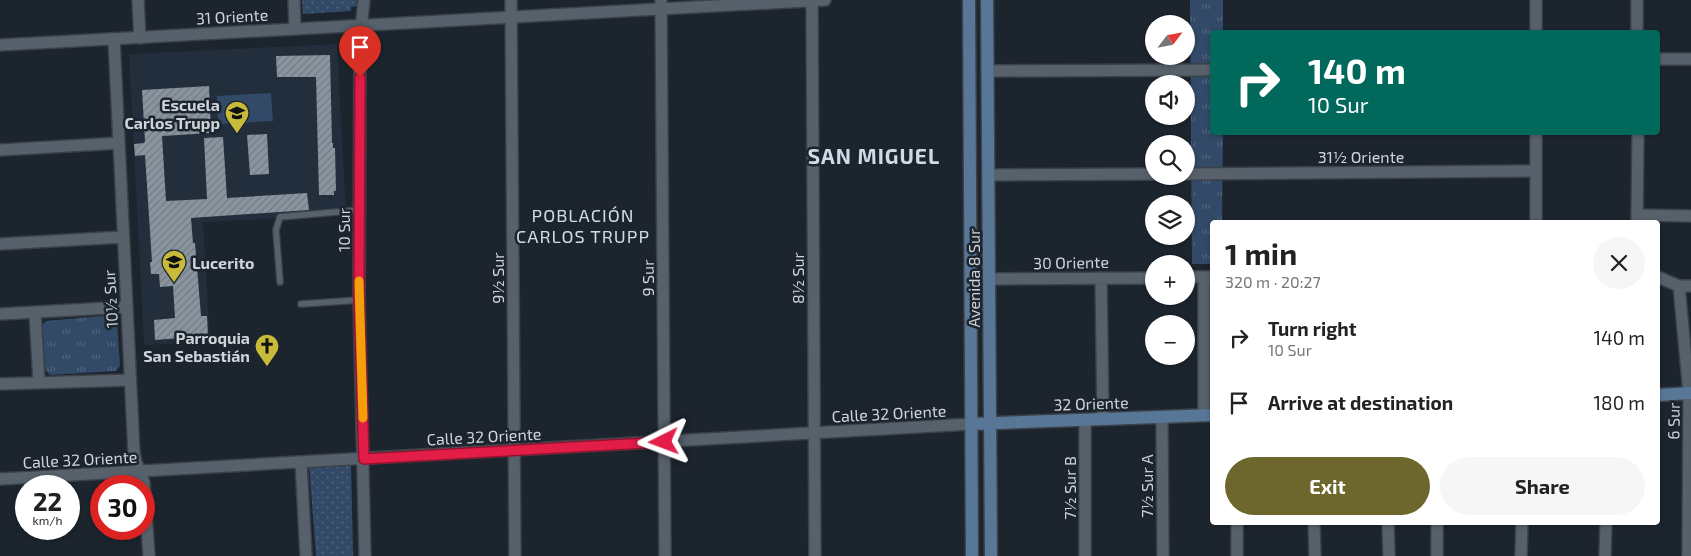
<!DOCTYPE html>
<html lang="en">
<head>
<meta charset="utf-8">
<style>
	:root { --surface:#fff; --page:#f6f6f6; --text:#222; --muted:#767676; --accent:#6d672d }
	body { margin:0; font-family:"Exo 2",sans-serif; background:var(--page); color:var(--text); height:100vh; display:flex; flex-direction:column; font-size:19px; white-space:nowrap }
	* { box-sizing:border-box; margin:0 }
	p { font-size:16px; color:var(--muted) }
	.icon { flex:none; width:28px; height:28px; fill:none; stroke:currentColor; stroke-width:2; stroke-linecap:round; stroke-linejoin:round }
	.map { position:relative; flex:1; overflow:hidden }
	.details { position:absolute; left:1210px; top:220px; width:450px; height:305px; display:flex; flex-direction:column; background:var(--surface); border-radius:5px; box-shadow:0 1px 4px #0004 }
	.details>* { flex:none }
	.top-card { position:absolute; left:1210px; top:30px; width:450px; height:105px; border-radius:5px; box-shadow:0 1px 4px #0004; background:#00695c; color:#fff; overflow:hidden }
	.needle { width:32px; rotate:58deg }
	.controls { position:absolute; left:1145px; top:15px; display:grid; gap:10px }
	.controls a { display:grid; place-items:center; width:50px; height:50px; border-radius:50%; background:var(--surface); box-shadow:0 1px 4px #0004; font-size:25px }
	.speed { position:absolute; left:15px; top:475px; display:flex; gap:10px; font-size:25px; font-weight:700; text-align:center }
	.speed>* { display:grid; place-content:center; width:65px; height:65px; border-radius:50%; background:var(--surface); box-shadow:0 1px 4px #0004; line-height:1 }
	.speed small { font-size:12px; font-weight:400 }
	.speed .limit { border:8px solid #d22; background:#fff; color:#111 }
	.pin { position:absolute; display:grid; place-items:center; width:42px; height:42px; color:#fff; margin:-51px -21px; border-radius:50% 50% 50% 0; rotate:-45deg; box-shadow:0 0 5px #0007 }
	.pin .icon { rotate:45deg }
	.me { position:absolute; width:55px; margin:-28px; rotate:267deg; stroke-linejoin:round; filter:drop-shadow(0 0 4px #0008) }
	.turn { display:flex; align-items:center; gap:18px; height:105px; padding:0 15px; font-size:22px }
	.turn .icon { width:65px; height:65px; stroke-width:2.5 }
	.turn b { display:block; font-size:35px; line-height:42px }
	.round { display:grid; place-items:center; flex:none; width:52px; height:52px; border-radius:26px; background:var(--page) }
	.overview { display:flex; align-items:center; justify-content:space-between; height:85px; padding:0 15px }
	h1 { font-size:30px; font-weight:700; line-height:38px }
	.button { display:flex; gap:10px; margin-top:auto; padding:10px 15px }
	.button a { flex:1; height:58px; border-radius:30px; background:var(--accent); color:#fff; font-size:20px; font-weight:700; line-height:58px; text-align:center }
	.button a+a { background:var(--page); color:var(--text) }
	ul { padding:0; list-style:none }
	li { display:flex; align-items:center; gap:15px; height:65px; padding:0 15px }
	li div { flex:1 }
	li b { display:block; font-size:19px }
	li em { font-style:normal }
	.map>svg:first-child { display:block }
	.built { fill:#232e3c }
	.grass { fill:url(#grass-tufts) }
	.park { fill:url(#park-dots) }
	.pitch { fill:#324a67 }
	.building { fill:url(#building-hatch) }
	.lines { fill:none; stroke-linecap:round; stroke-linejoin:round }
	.lane-casing { stroke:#3a4148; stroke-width:8 }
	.street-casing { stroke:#3a4148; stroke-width:14 }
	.secondary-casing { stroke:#3a4148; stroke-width:15 }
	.lane { stroke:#57616b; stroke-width:5.5 }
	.street { stroke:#57616b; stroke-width:11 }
	.secondary { stroke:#587696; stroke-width:12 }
	.route-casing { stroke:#92132f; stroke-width:12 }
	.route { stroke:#e11d48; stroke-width:9 }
	.slow { stroke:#f59e0b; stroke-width:9 }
	.labels { text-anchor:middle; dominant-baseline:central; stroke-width:5; stroke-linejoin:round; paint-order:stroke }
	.street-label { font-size:16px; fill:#cfd4da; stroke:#1c242d }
	.poi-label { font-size:16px; font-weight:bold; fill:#cfd4da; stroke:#1c242d; text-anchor:end }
	.neighbourhood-label { font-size:18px; letter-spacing:1px; fill:#cfdae7; stroke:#1c242d }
	.district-label { font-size:21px; font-weight:bold; letter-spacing:1px; fill:#cfdae7; stroke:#1c242d }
</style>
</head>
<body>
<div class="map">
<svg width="1691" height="556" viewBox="0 0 1691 556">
	<defs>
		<pattern id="grass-tufts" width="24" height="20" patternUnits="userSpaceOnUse" patternTransform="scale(1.25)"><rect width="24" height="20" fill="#324a67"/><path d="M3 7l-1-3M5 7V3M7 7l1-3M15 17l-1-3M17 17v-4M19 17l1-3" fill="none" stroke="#4f637c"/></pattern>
		<pattern id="park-dots" width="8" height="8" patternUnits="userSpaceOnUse" patternTransform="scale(1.25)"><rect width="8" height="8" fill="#324a67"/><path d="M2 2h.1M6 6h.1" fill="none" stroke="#4f637c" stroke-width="1.8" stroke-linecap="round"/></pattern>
		<pattern id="building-hatch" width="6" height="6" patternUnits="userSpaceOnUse" patternTransform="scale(1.25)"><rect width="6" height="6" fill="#8a949f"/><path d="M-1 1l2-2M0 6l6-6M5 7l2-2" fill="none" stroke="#737b83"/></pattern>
	</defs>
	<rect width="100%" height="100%" fill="#1c242d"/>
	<!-- built -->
	<path class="built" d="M 337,44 L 346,215 L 203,222 L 210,342 L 144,345 L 129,54 Z"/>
	<!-- grass -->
	<path class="grass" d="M 1190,0 L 1223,0 L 1223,32 L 1212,32 L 1212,132 L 1223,133 L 1222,222 L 1212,222 L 1212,264 L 1192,264 Z
		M 113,315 L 117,321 L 120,366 L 116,371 L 50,375 L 45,370 L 42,325 L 46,321 Z"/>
	<!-- park -->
	<path class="park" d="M 302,0 L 358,0 L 358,6 L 351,7 L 351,11 L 303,14 Z
		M 351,462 L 353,556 L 316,556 L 309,465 Z"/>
	<!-- pitch -->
	<path class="pitch" d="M 271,93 L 273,121 L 218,124 L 217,96 Z"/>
	<!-- building -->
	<path class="building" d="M 330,55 L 332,143 L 333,143 L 333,148 L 335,148 L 336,191 L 334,191 L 334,195 L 319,195 L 316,77 L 277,77 L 276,56 Z
		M 209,86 L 211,133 L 162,136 L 166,201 L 207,199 L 204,138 L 223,137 L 227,198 L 307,193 L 309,210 L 191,218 L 193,243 L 195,243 L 201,316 L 207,316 L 208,336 L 155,340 L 154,320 L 175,318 L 173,286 L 160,287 L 159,274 L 151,274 L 150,262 L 152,262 L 145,155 L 135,156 L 134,144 L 144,143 L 145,141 L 142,90 Z
		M 267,134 L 269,174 L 250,175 L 247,135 Z"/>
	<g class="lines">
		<defs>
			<path id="lane" d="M 280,282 L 276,230 L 280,217 L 359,210
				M 301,304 L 359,300"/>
			<path id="street" d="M 138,0 L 140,38
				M 294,0 L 295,29
				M 364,0 L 360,39 L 359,300 L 365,556
				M 511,0 L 515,556
				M 661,0 L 665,556
				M 812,0 L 815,556
				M 1536,0 L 1536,32
				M 1637,0 L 1637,32
				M 114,39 L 134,453 L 136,462 L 144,483 L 149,556
				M 0,45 L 825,0
				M 1658,59 L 1691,59
				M 988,71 L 1212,70
				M 1536,132 L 1536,222
				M 0,150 L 119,143
				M 1186,174 L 1536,171
				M 988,175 L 1154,174
				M 1638,215 L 1691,216
				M 1637,222 L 1638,132
				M 0,244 L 123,237
				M 1186,277 L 1212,277
				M 1204,277 L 1204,415
				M 1658,277 L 1679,286 L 1691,286
				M 1101,278 L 1103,419
				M 989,279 L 1154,278
				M 1679,286 L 1689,393 L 1688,556
				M 35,312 L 39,382
				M 0,314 L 127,307
				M 0,384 L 130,380
				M 1162,417 L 1163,556
				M 1085,420 L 1085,556
				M 301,462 L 306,556
				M 0,479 L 971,424
				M 1237,522 L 1237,556
				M 1314,522 L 1315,556
				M 1388,522 L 1389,556
				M 1437,556 L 1437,522
				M 1521,556 L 1522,522
				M 1605,556 L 1606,522"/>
			<path id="secondary" d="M 969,0 L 972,556
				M 987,0 L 991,556
				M 1658,395 L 1691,393
				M 971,424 L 1212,415"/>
		</defs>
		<!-- lane casing -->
		<use href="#lane" class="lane-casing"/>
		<!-- street casing -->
		<use href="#street" class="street-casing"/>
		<!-- secondary casing -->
		<use href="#secondary" class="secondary-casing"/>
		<!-- lane -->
		<use href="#lane" class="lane"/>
		<!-- street -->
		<use href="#street" class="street"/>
		<!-- secondary -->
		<use href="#secondary" class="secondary"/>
	</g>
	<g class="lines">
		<defs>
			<path id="route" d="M 360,77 L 359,300 L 364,459 L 664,442"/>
		</defs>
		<!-- route casing -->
		<use href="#route" class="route-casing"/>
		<!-- route -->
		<use href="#route" class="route"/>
		<!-- slow -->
		<path class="slow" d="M 359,281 L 363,418"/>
	</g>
	<!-- icons -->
	<defs>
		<symbol id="school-pin" viewBox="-11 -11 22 30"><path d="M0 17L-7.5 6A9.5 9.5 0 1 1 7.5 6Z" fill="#c9bb3a" stroke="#1c242d"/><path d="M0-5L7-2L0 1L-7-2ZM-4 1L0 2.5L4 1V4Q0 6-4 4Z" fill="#111"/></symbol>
		<symbol id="church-pin" viewBox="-11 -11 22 30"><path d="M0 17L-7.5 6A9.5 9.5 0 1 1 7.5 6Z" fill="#c9bb3a" stroke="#1c242d"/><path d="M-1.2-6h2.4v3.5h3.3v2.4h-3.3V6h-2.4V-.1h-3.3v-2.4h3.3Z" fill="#111"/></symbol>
	</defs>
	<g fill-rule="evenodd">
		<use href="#school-pin" x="223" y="99" width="28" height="38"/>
		<use href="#school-pin" x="160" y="248" width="28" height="38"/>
		<use href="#church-pin" x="253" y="332" width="28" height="38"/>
	</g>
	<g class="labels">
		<!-- street labels -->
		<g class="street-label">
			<text transform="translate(232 16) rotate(-3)">31 Oriente</text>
			<text x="1361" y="156">31½ Oriente</text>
			<text transform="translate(343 230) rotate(-90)">10 Sur</text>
			<text transform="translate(1071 262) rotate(-1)">30 Oriente</text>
			<text transform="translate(497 278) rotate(-90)">9½ Sur</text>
			<text transform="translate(647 278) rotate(-90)">9 Sur</text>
			<text transform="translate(797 278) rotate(-90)">8½ Sur</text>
			<text transform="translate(973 278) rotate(-90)">Avenida 8 Sur</text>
			<text transform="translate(110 299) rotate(-93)">10½ Sur</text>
			<text transform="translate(1091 403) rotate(-2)">32 Oriente</text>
			<text transform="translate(889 413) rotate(-3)">Calle 32 Oriente</text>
			<text transform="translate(1673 421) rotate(-89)">6 Sur</text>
			<text transform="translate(484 436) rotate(-3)">Calle 32 Oriente</text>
			<text transform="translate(80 459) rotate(-3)">Calle 32 Oriente</text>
			<text transform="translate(1146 486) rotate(-90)">7½ Sur A</text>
			<text transform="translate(1069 488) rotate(-90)">7½ Sur B</text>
		</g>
		<!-- poi labels -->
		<g class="poi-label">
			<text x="220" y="104">Escuela<tspan x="220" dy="18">Carlos Trupp</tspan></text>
			<text x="192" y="262" text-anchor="start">Lucerito</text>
			<text x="250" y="337">Parroquia<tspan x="250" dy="18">San Sebastián</tspan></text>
		</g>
		<!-- neighbourhood labels -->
		<g class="neighbourhood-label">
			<text x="583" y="215">POBLACIÓN<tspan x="583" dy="21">CARLOS TRUPP</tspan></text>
		</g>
		<!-- district labels -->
		<g class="district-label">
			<text x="874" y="155">SAN MIGUEL</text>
		</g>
	</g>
</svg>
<div class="controls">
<a><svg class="needle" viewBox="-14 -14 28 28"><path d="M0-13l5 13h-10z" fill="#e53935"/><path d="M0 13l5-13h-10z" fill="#767676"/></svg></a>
<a><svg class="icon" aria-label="sound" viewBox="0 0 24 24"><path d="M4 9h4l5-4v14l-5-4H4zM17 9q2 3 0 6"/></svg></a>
<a><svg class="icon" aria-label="search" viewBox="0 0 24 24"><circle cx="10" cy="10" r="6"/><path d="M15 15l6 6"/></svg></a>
<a><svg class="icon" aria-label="layers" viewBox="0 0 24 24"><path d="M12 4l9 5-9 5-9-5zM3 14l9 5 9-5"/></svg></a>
<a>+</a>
<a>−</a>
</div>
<div class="speed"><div>22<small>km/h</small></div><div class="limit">30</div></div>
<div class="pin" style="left:360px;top:77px;background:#d93025"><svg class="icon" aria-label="arrive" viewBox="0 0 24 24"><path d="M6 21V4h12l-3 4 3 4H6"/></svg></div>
<svg class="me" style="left:664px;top:442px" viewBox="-20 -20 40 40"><path d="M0-17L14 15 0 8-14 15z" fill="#e11d48" stroke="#fff" stroke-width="4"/></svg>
<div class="top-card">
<div class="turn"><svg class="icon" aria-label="right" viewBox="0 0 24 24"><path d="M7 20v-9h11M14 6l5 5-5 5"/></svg><div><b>140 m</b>10 Sur</div></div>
</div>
<section class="details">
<div class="overview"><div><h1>1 min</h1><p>320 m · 20:27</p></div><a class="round"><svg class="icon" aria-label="close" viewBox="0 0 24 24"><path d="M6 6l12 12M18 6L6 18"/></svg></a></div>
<ul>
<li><svg class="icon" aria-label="right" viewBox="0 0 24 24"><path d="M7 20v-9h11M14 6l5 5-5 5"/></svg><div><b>Turn right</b><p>10 Sur</p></div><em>140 m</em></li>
<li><svg class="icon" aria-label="arrive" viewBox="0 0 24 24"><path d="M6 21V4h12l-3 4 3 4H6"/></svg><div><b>Arrive at destination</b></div><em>180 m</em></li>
</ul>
<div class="button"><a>Exit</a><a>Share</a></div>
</section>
</div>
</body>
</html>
